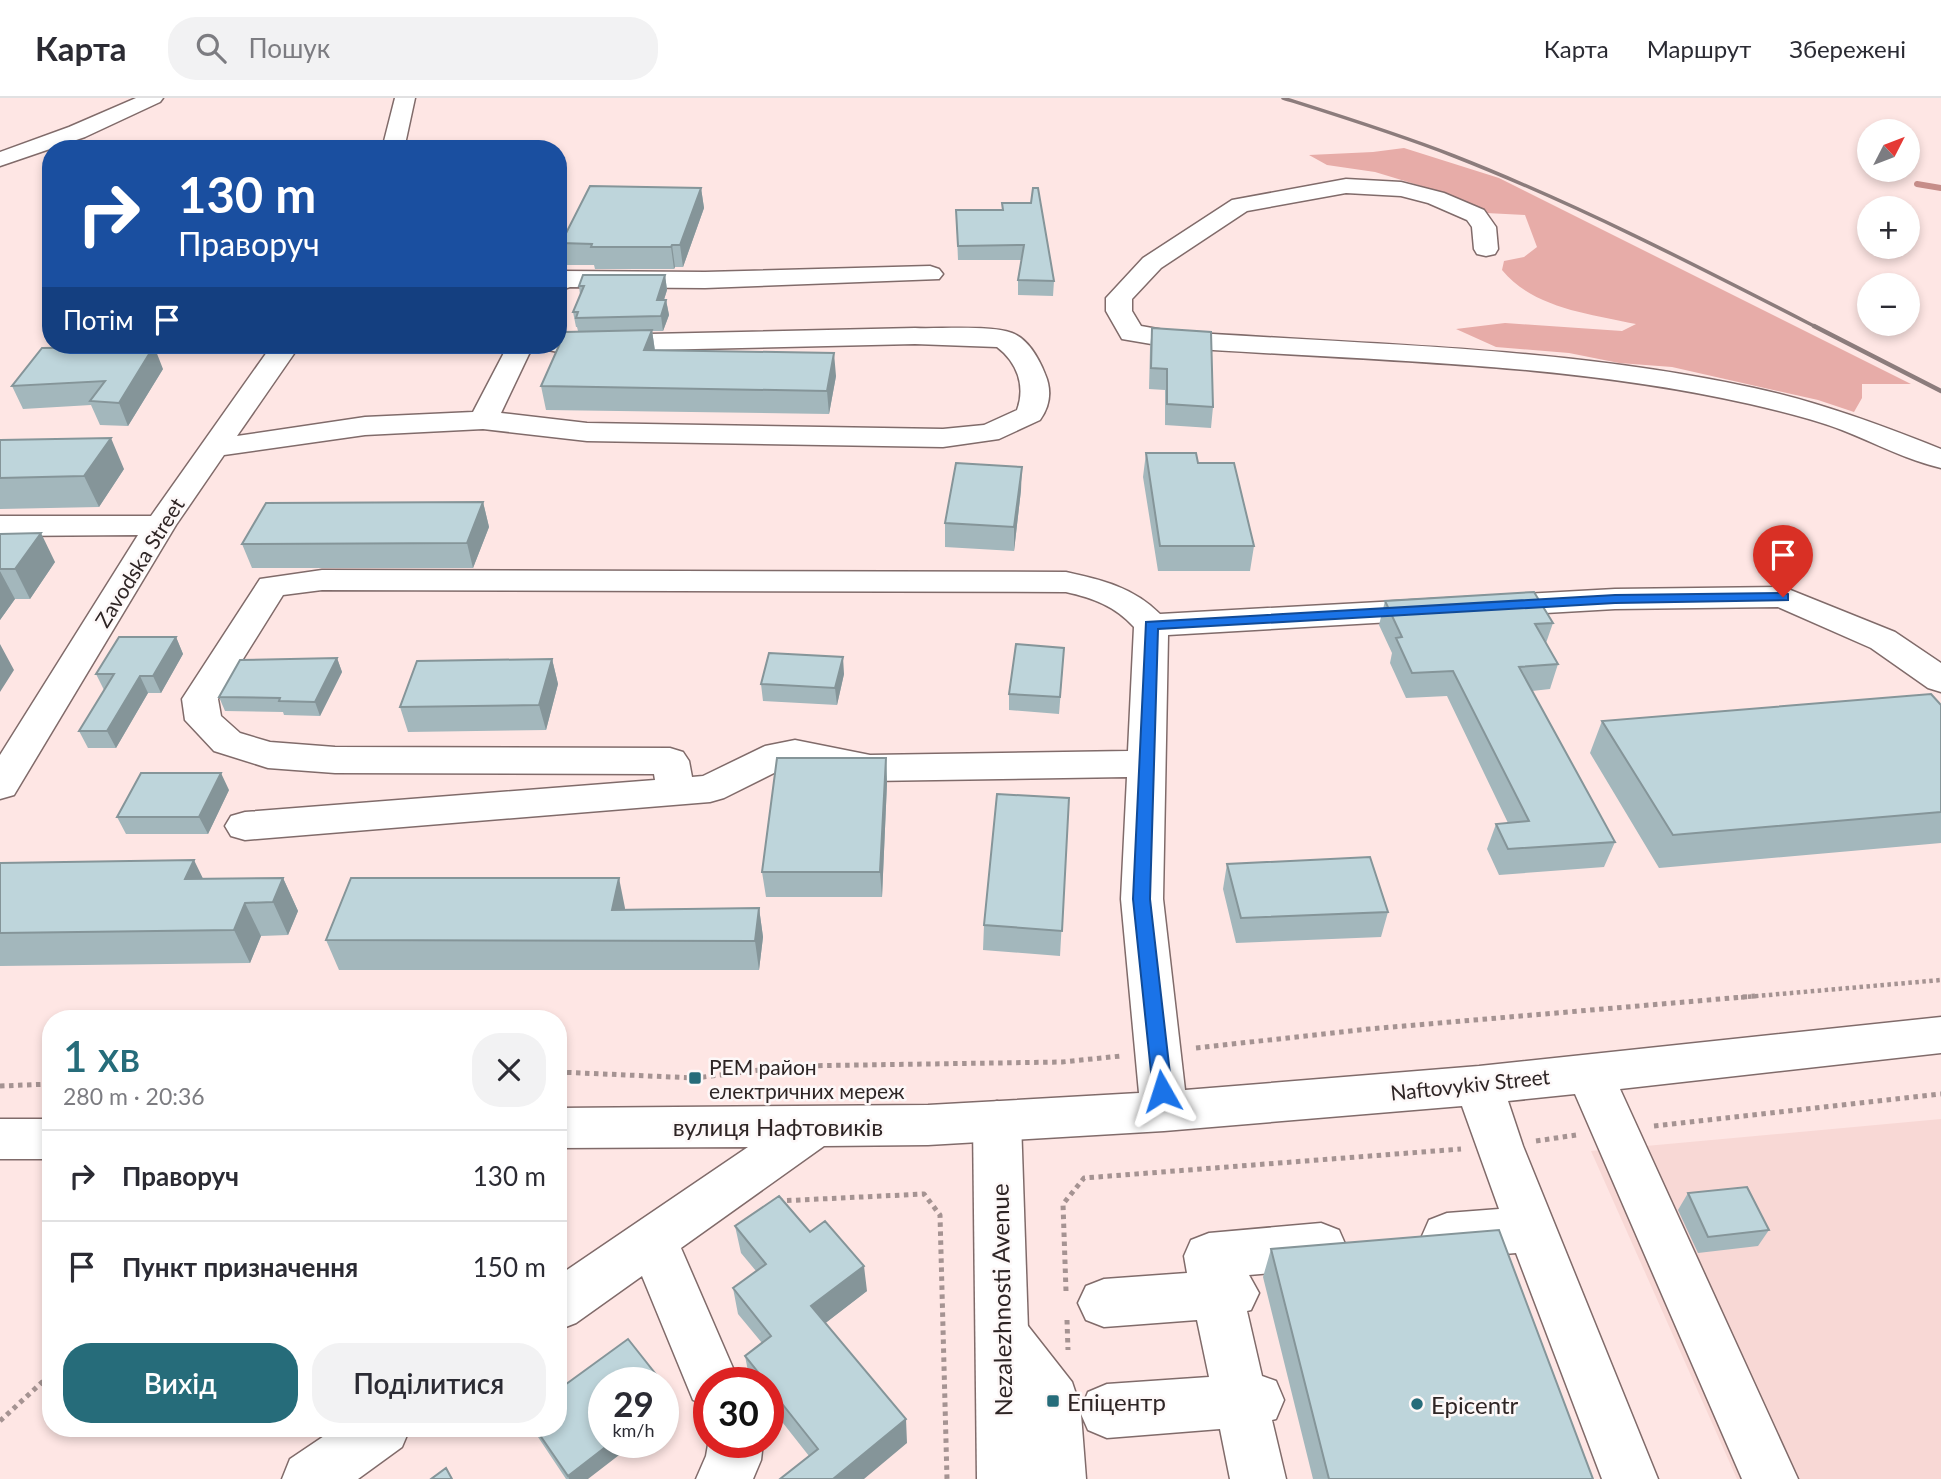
<!DOCTYPE html>
<html lang="uk">
<head>
<meta charset="utf-8">
<style>
	:root { --surface:#fff; --page:#f2f2f3; --text:#2b2b33; --muted:#7c7c81; --line:#e1e1e2; --accent:#266c7a }
	body { margin:0; font-family:Lato,sans-serif; background:var(--page); color:var(--text); height:100vh; display:flex; flex-direction:column; font-size:26px; white-space:nowrap }
	* { box-sizing:border-box; margin:0 }
	p { font-size:23px; color:var(--muted) }
	.icon { flex:none; width:38px; height:38px; fill:none; stroke:currentColor; stroke-width:2; stroke-linecap:round; stroke-linejoin:round }
	.map { position:relative; flex:1; overflow:hidden }
	.side { position:absolute; left:42px; top:912px; width:525px; height:427px; display:flex; flex-direction:column; background:var(--surface); border-radius:28px; box-shadow:0 4px 10px #0003 }
	.side>* { flex:none }
	.banner { position:absolute; left:42px; top:42px; width:525px; height:214px; border-radius:28px; box-shadow:0 4px 10px #0003; background:#1a4fa0; color:#fff; overflow:hidden }
	.needle { width:46px; rotate:48deg }
	.fabs { position:absolute; left:1857px; top:21px; display:grid; gap:14px }
	.fabs a { display:grid; place-items:center; width:63px; height:63px; border-radius:50%; background:var(--surface); box-shadow:0 4px 10px #0003; font-size:35px }
	.speed { position:absolute; left:588px; top:1269px; display:flex; gap:14px; font-size:35px; font-weight:700; text-align:center }
	.speed>* { display:grid; place-content:center; width:91px; height:91px; border-radius:50%; background:var(--surface); box-shadow:0 4px 10px #0003; line-height:1 }
	.speed small { font-size:18px; font-weight:400 }
	.speed .limit { border:10px solid #d22; background:#fff; color:#111 }
	.pin { position:absolute; display:grid; place-items:center; width:60px; height:60px; color:#fff; margin:-72px -30px; border-radius:50% 50% 50% 0; rotate:-45deg; box-shadow:0 0 7px #0007 }
	.pin .icon { rotate:45deg }
	.me { position:absolute; width:77px; margin:-38px; rotate:354deg; stroke-linejoin:round; filter:drop-shadow(0 0 5px #0008) }
	.turn { display:flex; align-items:center; gap:24px; height:147px; padding:0 21px; font-size:32px }
	.turn .icon { width:91px; height:91px; stroke-width:2.5 }
	.turn b { display:block; font-size:49px; line-height:60px }
	.then { display:flex; align-items:center; height:66px; padding:0 21px; background:#0003; gap:14px; font-size:26px }
	.round { display:grid; place-items:center; flex:none; width:74px; height:74px; border-radius:28px; background:var(--page) }
	.head { display:flex; align-items:center; justify-content:space-between; height:119px; padding:0 21px }
	h1 { font-size:42px; font-weight:600; line-height:52px; color:var(--accent) }
	.button { display:flex; gap:14px; margin-top:auto; padding:14px 21px }
	.button a { flex:1; height:80px; border-radius:28px; background:var(--accent); color:#fff; font-size:28px; font-weight:600; line-height:80px; text-align:center }
	.button a+a { background:var(--page); color:var(--text) }
	ul { padding:0; list-style:none }
	li { display:flex; align-items:center; gap:21px; height:91px; padding:0 21px; border-top:2px solid var(--line) }
	li div { flex:1 }
	li b { display:block; font-size:26px }
	li em { font-style:normal }
	header { display:flex; align-items:center; gap:42px; box-sizing:border-box; height:98px; padding:0 35px; background:var(--surface); border-bottom:2px solid var(--line) }
	header strong { font-size:33px }
	nav { display:flex; gap:38px; margin-inline-start:auto; font-size:24px }
	.search { width:490px; height:63px; background:var(--page); display:flex; align-items:center; gap:18px; box-sizing:border-box; padding:0 24px; border-radius:28px; color:var(--muted); font-size:26px }
	.map>svg:first-child { display:block }
	.built { fill:#f8d8d5 }
	.forest { fill:#e7aca8 }
	.lines { fill:none; stroke-linecap:round; stroke-linejoin:round }
	.stream { stroke:#c68d89; stroke-width:6 }
	.minor-casing { stroke:#806b6a; stroke-width:3 }
	.major-casing { stroke:#806b6a; stroke-width:3 }
	.path-far1 { stroke:#a59392; stroke-width:4.5; stroke-dasharray:3.5 3.5; stroke-linecap:butt }
	.path { stroke:#a59392; stroke-width:5; stroke-dasharray:4.5 4.5; stroke-linecap:butt }
	.minor { fill:#fff; fill-rule:evenodd }
	.major { fill:#fff; fill-rule:evenodd }
	.rail-far1 { stroke:#8c7c7c; stroke-width:3.5 }
	.rail { stroke:#8c7c7c; stroke-width:4.5 }
	.wall { fill:#a3b7bc }
	.shaded-wall { fill:#859599 }
	.building { fill:#bed5db; stroke:#859599; stroke-width:2 }
	.route { fill:#1a73e8; stroke:#114b97; stroke-width:2 }
	.poi-dot { fill:#266c7a; stroke:#fdf8f8; stroke-width:2.5 }
	.labels { text-anchor:middle; dominant-baseline:central; stroke-width:5; stroke-linejoin:round; paint-order:stroke }
	.street-label { font-size:21px; fill:#2e2525; stroke:#fdf8f8 }
	.poi-label { font-size:21px; fill:#2e2525; stroke:#fdf8f8; text-anchor:start }
	.near-street-label { font-size:24px; fill:#2e2525; stroke:#fdf8f8 }
	.near-poi-label { font-size:24px; fill:#2e2525; stroke:#fdf8f8; text-anchor:start }
</style>
</head>
<body>
<header>
<strong>Карта</strong>
<div class="search"><svg class="icon" aria-label="search" viewBox="0 0 24 24"><circle cx="10" cy="10" r="6"/><path d="M15 15l6 6"/></svg>Пошук</div>
<nav><a>Карта</a><a>Маршрут</a><a>Збережені</a></nav>
</header>
<div class="map">
<svg width="1941" height="1381" viewBox="0 0 1941 1381">
	<rect width="100%" height="100%" fill="#fee6e4"/>
	<!-- built -->
	<path class="built" d="M 1941,1021 L 1941,1381 L 1737,1381 L 1591,1053 Z"/>
	<!-- forest -->
	<path class="forest" d="M 1404,50 L 1499,80 L 1911,286 L 1862,286 L 1862,300 L 1854,314 L 1818,302 L 1672,269 L 1619,265 L 1569,255 L 1496,249 L 1456,231 L 1505,225 L 1622,233 L 1636,226 C 1590,216 1533,210 1502,172 L 1504,163 L 1524,159 L 1537,149 L 1525,117 L 1486,115 L 1428,90 L 1375,74 L 1327,67 L 1309,57 L 1373,54 Z"/>
	<g class="lines">
		<!-- stream -->
		<path class="stream" d="M 1917,86 L 1941,90"/>
		<defs>
			<path id="minor" d="M 136,0 L 163,0 L 160,4 L 85,39 L 0,68 L 0,54 L 69,29 Z
				M 395,0 L 415,0 L 404,51 L 382,51 Z
				M 1346,81 L 1401,84 L 1444,95 L 1484,112 L 1496,129 L 1498,151 L 1495,156 L 1486,158 L 1477,156 L 1474,151 L 1472,129 L 1467,122 L 1428,105 L 1401,98 L 1346,95 L 1247,113 L 1161,170 L 1132,201 L 1132,213 L 1141,228 L 1169,233 C 1364,247 1563,248 1754,290 C 1819,304 1880,327 1941,351 L 1941,370 C 1907,362 1875,345 1842,332 C 1813,321 1780,313 1750,306 C 1560,263 1362,263 1169,249 L 1122,241 L 1106,213 L 1106,200 L 1143,160 L 1232,102 Z
				M 930,168 L 939,171 L 943,176 L 939,181 L 705,190 L 570,189 L 558,193 L 558,175 L 564,173 L 705,174 Z
				M 915,230 C 940,231 991,227 1012,235 C 1028,241 1039,261 1045,276 C 1052,292 1050,308 1040,322 L 999,341 L 943,349 L 587,343 L 483,331 L 365,337 L 224,357 L 176,427 L 14,697 L 0,701 L 0,657 L 138,437 L 0,438 L 0,418 L 151,418 L 272,247 L 300,247 L 237,338 L 365,319 L 473,314 L 508,247 L 537,247 L 529,256 L 501,315 L 587,325 L 943,331 L 984,327 L 1017,312 C 1026,288 1017,264 997,249 L 915,246 L 558,254 L 548,252 L 545,247 L 558,247 L 558,238 Z
				M 322,472 L 1066,474 C 1102,482 1133,489 1160,516 L 1615,491 L 1783,489 L 1895,534 L 1941,565 L 1941,594 L 1928,590 L 1871,550 L 1778,509 L 1615,511 L 1168,537 L 1163,801 L 1185,992 L 1479,968 L 1941,919 L 1941,955 L 1620,991 L 1798,1381 L 1742,1381 L 1575,996 L 1508,1003 L 1523,1048 L 1658,1381 L 1602,1381 L 1516,1155 L 1447,1161 L 1429,1154 L 1422,1138 L 1429,1122 L 1447,1115 L 1499,1111 L 1462,1008 L 1164,1033 L 928,1047 L 824,1048 L 681,1150 L 739,1284 L 709,1284 L 709,1309 L 693,1302 L 642,1178 L 576,1225 L 558,1232 L 558,1178 L 748,1049 L 558,1050 L 558,1010 L 928,1007 L 1139,995 L 1121,801 L 1127,679 L 870,683 L 795,668 L 786,669 L 724,700 L 710,704 L 245,742 L 231,738 L 225,728 L 231,718 L 245,714 L 655,682 L 654,676 L 335,675 L 268,670 L 214,653 L 185,622 L 182,601 L 260,481 ZM 322,492 L 1066,494 C 1093,500 1115,508 1134,529 L 1128,653 L 870,657 L 795,642 L 765,648 L 703,678 L 692,679 L 689,663 L 683,654 L 670,650 L 335,649 L 270,644 L 240,635 L 221,618 L 218,601 L 283,497 Z
				M 0,1021 L 51,1021 L 51,1061 L 0,1061 Z
				M 1321,1125 L 1339,1132 L 1346,1148 L 1339,1164 L 1321,1171 L 1249,1177 L 1259,1195 L 1251,1212 L 1247,1213 L 1262,1278 L 1276,1283 L 1284,1302 L 1276,1321 L 1272,1322 L 1286,1381 L 1230,1381 L 1220,1331 L 1107,1340 L 1088,1332 L 1081,1316 L 1086,1381 L 1030,1381 L 1026,1312 L 983,1255 L 976,1237 L 983,1219 L 1002,1212 L 1021,1219 L 1072,1284 L 1081,1311 L 1088,1294 L 1107,1286 L 1209,1279 L 1197,1222 L 1104,1229 L 1086,1222 L 1078,1205 L 1086,1188 L 1104,1181 L 1187,1175 L 1184,1158 L 1191,1142 L 1209,1135 Z
				M 336,1330 L 410,1330 L 402,1349 L 358,1381 L 282,1381 L 290,1361 Z
				M 709,1341 L 709,1344 L 763,1344 L 761,1362 L 753,1381 L 696,1381 L 706,1358 Z"/>
			<path id="major" d="M 997,1003 L 1014,1009 L 1021,1023 L 1033,1381 L 977,1381 L 973,1023 L 980,1009 Z"/>
		</defs>
		<!-- minor casing -->
		<use href="#minor" class="minor-casing"/>
		<!-- major casing -->
		<use href="#major" class="major-casing"/>
		<!-- path-far1 -->
		<path class="path-far1" d="M 1734,900 L 1941,882"/>
		<!-- path -->
		<path class="path" d="M 1196,950 L 1369,931 L 1755,898
			M 558,974 L 695,980 L 793,968 L 1062,964 L 1121,958
			M 0,988 L 51,986
			M 1654,1028 L 1941,996
			M 1536,1043 L 1576,1037
			M 778,1103 L 924,1096 L 940,1117 L 947,1381
			M 1066,1193 L 1063,1106 L 1084,1080 L 1461,1051
			M 1067,1222 L 1068,1252
			M 0,1323 L 51,1276"/>
		<!-- minor -->
		<use href="#minor" class="minor"/>
		<!-- major -->
		<use href="#major" class="major"/>
		<!-- rail-far1 -->
		<path class="rail-far1" d="M 1283,0 C 1340,18 1398,36 1454,58 C 1579,107 1699,169 1818,230"/>
		<!-- rail -->
		<path class="rail" d="M 1814,228 L 1941,293"/>
	</g>
	<!-- wall -->
	<path class="wall" d="M 701,90 L 704,110 L 683,169 L 675,169 L 674,171 L 595,171 L 594,167 L 565,167 L 561,145 Z
		M 1002,105 L 1054,183 L 1053,198 L 1018,197 L 1018,182 L 1022,162 L 958,162 L 956,112 L 1002,112 Z
		M 665,177 L 667,192 L 664,202 L 666,202 L 669,217 L 663,233 L 652,233 L 655,252 L 836,278 L 829,316 L 546,312 L 541,288 L 578,233 L 577,229 L 576,229 L 573,214 L 580,197 L 579,188 Z
		M 1152,230 L 1213,309 L 1211,330 L 1165,327 L 1165,292 L 1149,291 L 1150,250 Z
		M 412,247 L 464,247 L 461,253 L 414,254 Z
		M 163,271 L 128,328 L 100,327 L 91,307 L 23,311 L 12,288 Z
		M 0,342 L 124,371 L 99,409 L 0,411 Z
		M 1146,355 L 1198,365 L 1254,448 L 1250,473 L 1158,473 L 1143,379 Z
		M 1021,392 L 1014,453 L 945,449 L 945,425 Z
		M 483,404 L 489,429 L 473,470 L 252,470 L 242,446 Z
		M 0,436 L 55,464 L 30,501 L 15,501 L 0,522 Z
		M 1385,503 L 1553,525 L 1546,545 L 1558,566 L 1550,591 L 1532,593 L 1615,744 L 1604,769 L 1499,777 L 1487,751 L 1496,726 L 1508,725 L 1447,598 L 1406,600 L 1390,565 L 1392,555 L 1379,527 Z
		M 176,539 L 183,556 L 161,595 L 148,595 L 116,650 L 88,650 L 79,633 L 104,592 L 96,576 Z
		M 337,560 L 342,574 L 320,618 L 284,617 L 283,614 L 225,613 L 219,599 Z
		M 552,561 L 558,586 L 546,632 L 408,634 L 400,609 Z
		M 1063,567 L 1059,616 L 1009,612 L 1009,596 Z
		M 844,576 L 837,607 L 763,603 L 761,586 Z
		M 1941,607 L 1941,745 L 1659,770 L 1590,655 L 1602,623 Z
		M 886,660 L 887,685 L 882,799 L 766,799 L 762,774 Z
		M 229,692 L 208,736 L 126,736 L 117,719 Z
		M 1069,700 L 1060,858 L 983,852 L 984,827 Z
		M 0,765 L 203,781 L 283,780 L 298,813 L 288,837 L 261,838 L 250,865 L 0,868 Z
		M 1227,766 L 1388,814 L 1381,839 L 1236,845 L 1223,791 Z
		M 625,810 L 625,811 L 759,810 L 763,839 L 759,872 L 339,872 L 326,842 Z
		M 1688,1095 L 1769,1132 L 1758,1148 L 1698,1155 L 1678,1112 Z
		M 735,1128 L 810,1134 L 867,1193 L 825,1225 L 907,1345 L 809,1358 L 768,1306 L 768,1284 L 752,1284 L 750,1283 L 745,1258 L 762,1245 L 738,1216 L 733,1190 L 756,1173 L 741,1155 Z
		M 1271,1151 L 1593,1381 L 1313,1381 L 1263,1179 Z
		M 532,1330 L 558,1330 L 588,1381 L 566,1381 Z"/>
	<!-- shaded-wall -->
	<path class="shaded-wall" d="M 701,90 L 704,110 L 683,169 L 680,147 Z
		M 672,147 L 675,169 L 674,171 L 671,149 Z
		M 665,177 L 667,192 L 659,217 L 657,202 Z
		M 666,202 L 669,217 L 663,233 L 661,218 Z
		M 652,232 L 655,254 L 644,252 Z
		M 154,248 L 163,271 L 128,328 L 119,305 Z
		M 834,255 L 836,278 L 829,316 L 827,293 Z
		M 111,340 L 124,371 L 99,409 L 84,378 Z
		M 1022,369 L 1021,392 L 1014,453 L 1014,429 Z
		M 483,404 L 489,429 L 473,470 L 467,445 Z
		M 41,435 L 55,464 L 30,501 L 15,471 Z
		M 0,473 L 15,501 L 0,522 Z
		M 176,539 L 183,556 L 161,595 L 153,578 Z
		M 0,546 L 14,572 L 0,594 Z
		M 843,559 L 844,576 L 837,607 L 835,590 Z
		M 337,560 L 342,574 L 320,618 L 315,604 Z
		M 552,561 L 558,586 L 546,632 L 539,607 Z
		M 140,578 L 148,595 L 116,650 L 107,633 Z
		M 886,660 L 887,685 L 882,799 L 880,774 Z
		M 221,675 L 229,692 L 208,736 L 199,719 Z
		M 194,762 L 210,795 L 185,781 Z
		M 283,780 L 298,813 L 288,837 L 273,804 Z
		M 619,780 L 625,810 L 619,841 L 612,812 Z
		M 245,805 L 261,838 L 250,865 L 234,832 Z
		M 759,810 L 763,839 L 759,872 L 755,843 Z
		M 864,1168 L 867,1193 L 814,1234 L 811,1208 Z
		M 672,1298 L 676,1313 L 663,1323 L 663,1304 Z
		M 906,1321 L 907,1345 L 864,1381 L 833,1381 Z
		M 612,1344 L 636,1344 L 588,1381 L 569,1381 L 568,1378 Z"/>
	<!-- building -->
	<path class="building" d="M 590,88 L 701,90 L 680,147 L 672,147 L 671,149 L 591,149 L 592,146 L 561,145 Z
		M 1033,90 L 1038,90 L 1054,183 L 1018,182 L 1024,147 L 958,148 L 956,112 L 1003,112 L 1002,105 L 1031,105 Z
		M 583,177 L 665,177 L 657,202 L 666,202 L 661,218 L 576,220 L 578,214 L 573,214 L 584,188 L 579,188 Z
		M 1152,230 L 1211,234 L 1213,309 L 1167,306 L 1167,271 L 1151,270 Z
		M 652,232 L 644,252 L 834,255 L 827,293 L 541,288 L 565,234 Z
		M 132,247 L 152,247 L 154,248 L 119,305 L 90,303 L 105,283 L 12,288 L 42,250 L 130,249 Z
		M 111,340 L 84,378 L 0,380 L 0,342 Z
		M 1146,355 L 1196,355 L 1198,365 L 1234,365 L 1254,448 L 1160,448 Z
		M 956,365 L 1022,369 L 1014,429 L 945,425 Z
		M 483,404 L 467,445 L 242,446 L 266,405 Z
		M 41,435 L 15,471 L 0,471 L 0,436 Z
		M 1534,494 L 1553,525 L 1535,526 L 1558,566 L 1519,569 L 1615,744 L 1508,751 L 1496,726 L 1529,723 L 1453,573 L 1412,575 L 1396,540 L 1402,539 L 1385,503 Z
		M 119,539 L 176,539 L 153,578 L 140,578 L 107,633 L 79,633 L 114,576 L 96,576 Z
		M 1016,546 L 1064,550 L 1060,599 L 1009,596 Z
		M 769,555 L 843,559 L 835,590 L 761,586 Z
		M 337,560 L 315,604 L 279,603 L 280,600 L 219,599 L 240,562 Z
		M 552,561 L 539,607 L 400,609 L 417,563 Z
		M 1931,596 L 1941,607 L 1941,714 L 1673,737 L 1602,623 Z
		M 777,660 L 886,660 L 880,774 L 762,774 Z
		M 141,675 L 221,675 L 199,719 L 117,719 Z
		M 997,696 L 1069,700 L 1062,833 L 984,827 Z
		M 1370,759 L 1388,814 L 1241,820 L 1227,766 Z
		M 194,762 L 185,781 L 283,780 L 273,804 L 245,805 L 234,832 L 0,835 L 0,765 Z
		M 351,780 L 619,780 L 612,812 L 759,810 L 755,843 L 326,842 Z
		M 1747,1089 L 1769,1132 L 1708,1139 L 1688,1095 Z
		M 779,1098 L 810,1134 L 825,1123 L 864,1168 L 811,1208 L 906,1321 L 833,1381 L 780,1381 L 818,1351 L 768,1288 L 768,1284 L 766,1284 L 745,1258 L 771,1238 L 733,1190 L 766,1166 L 735,1128 Z
		M 1499,1132 L 1593,1381 L 1329,1381 L 1271,1151 Z
		M 628,1241 L 662,1284 L 604,1284 L 604,1344 L 612,1344 L 568,1378 L 535,1330 L 558,1330 L 558,1292 Z
		M 663,1287 L 672,1298 L 663,1304 Z
		M 446,1370 L 452,1381 L 431,1381 Z"/>
	<!-- route -->
	<path class="route" d="M 1783,495 L 1788,496 L 1788,502 L 1615,505 L 1158,531 L 1150,801 L 1172,993 L 1169,999 L 1162,1001 L 1155,999 L 1153,993 L 1133,801 L 1146,524 L 1615,497 Z"/>
	<!-- markers -->
	<g class="poi-dot">
		<rect x="688" y="973" width="14" height="14" rx="3.5"/>
		<rect x="1046" y="1296" width="14" height="14" rx="3.5"/>
		<circle cx="1417" cy="1306" r="7"/>
	</g>
	<g class="labels">
		<!-- street labels -->
		<g class="street-label">
			<text transform="translate(139 464) rotate(-58)">Zavodska Street</text>
			<text transform="translate(1470 986) rotate(-6)">Naftovykiv Street</text>
		</g>
		<!-- poi labels -->
		<g class="poi-label">
			<text x="709" y="968">РЕМ район<tspan x="709" dy="24">електричних мереж</tspan></text>
		</g>
		<!-- near-street labels -->
		<g class="near-street-label">
			<text x="778" y="1028">вулиця Нафтовиків</text>
			<text transform="translate(1001 1202) rotate(-91)">Nezalezhnosti Avenue</text>
		</g>
		<!-- near-poi labels -->
		<g class="near-poi-label">
			<text x="1067" y="1303">Епіцентр</text>
			<text x="1431" y="1306">Epicentr</text>
		</g>
	</g>
</svg>
<div class="fabs">
<a><svg class="needle" viewBox="-14 -14 28 28"><path d="M0-13l5 13h-10z" fill="#e53935"/><path d="M0 13l5-13h-10z" fill="#7c7c81"/></svg></a>
<a>+</a>
<a>−</a>
</div>
<div class="speed"><div>29<small>km/h</small></div><div class="limit">30</div></div>
<div class="pin" style="left:1783px;top:499px;background:#d93025"><svg class="icon" aria-label="arrive" viewBox="0 0 24 24"><path d="M6 21V4h12l-3 4 3 4H6"/></svg></div>
<svg class="me" style="left:1162px;top:993px" viewBox="-20 -20 40 40"><path d="M0-17L14 15 0 8-14 15z" fill="#1a73e8" stroke="#fff" stroke-width="4"/></svg>
<div class="banner">
<div class="turn"><svg class="icon" aria-label="right" viewBox="0 0 24 24"><path d="M7 20v-9h11M14 6l5 5-5 5"/></svg><div><b>130 m</b>Праворуч</div></div>
<div class="then">Потім<svg class="icon" aria-label="arrive" viewBox="0 0 24 24"><path d="M6 21V4h12l-3 4 3 4H6"/></svg></div>
</div>
<section class="side">
<div class="head"><div><h1>1 хв</h1><p>280 m · 20:36</p></div><a class="round"><svg class="icon" aria-label="close" viewBox="0 0 24 24"><path d="M6 6l12 12M18 6L6 18"/></svg></a></div>
<ul>
<li><svg class="icon" aria-label="right" viewBox="0 0 24 24"><path d="M7 20v-9h11M14 6l5 5-5 5"/></svg><div><b>Праворуч</b></div><em>130 m</em></li>
<li><svg class="icon" aria-label="arrive" viewBox="0 0 24 24"><path d="M6 21V4h12l-3 4 3 4H6"/></svg><div><b>Пункт призначення</b></div><em>150 m</em></li>
</ul>
<div class="button"><a>Вихід</a><a>Поділитися</a></div>
</section>
</div>
</body>
</html>
